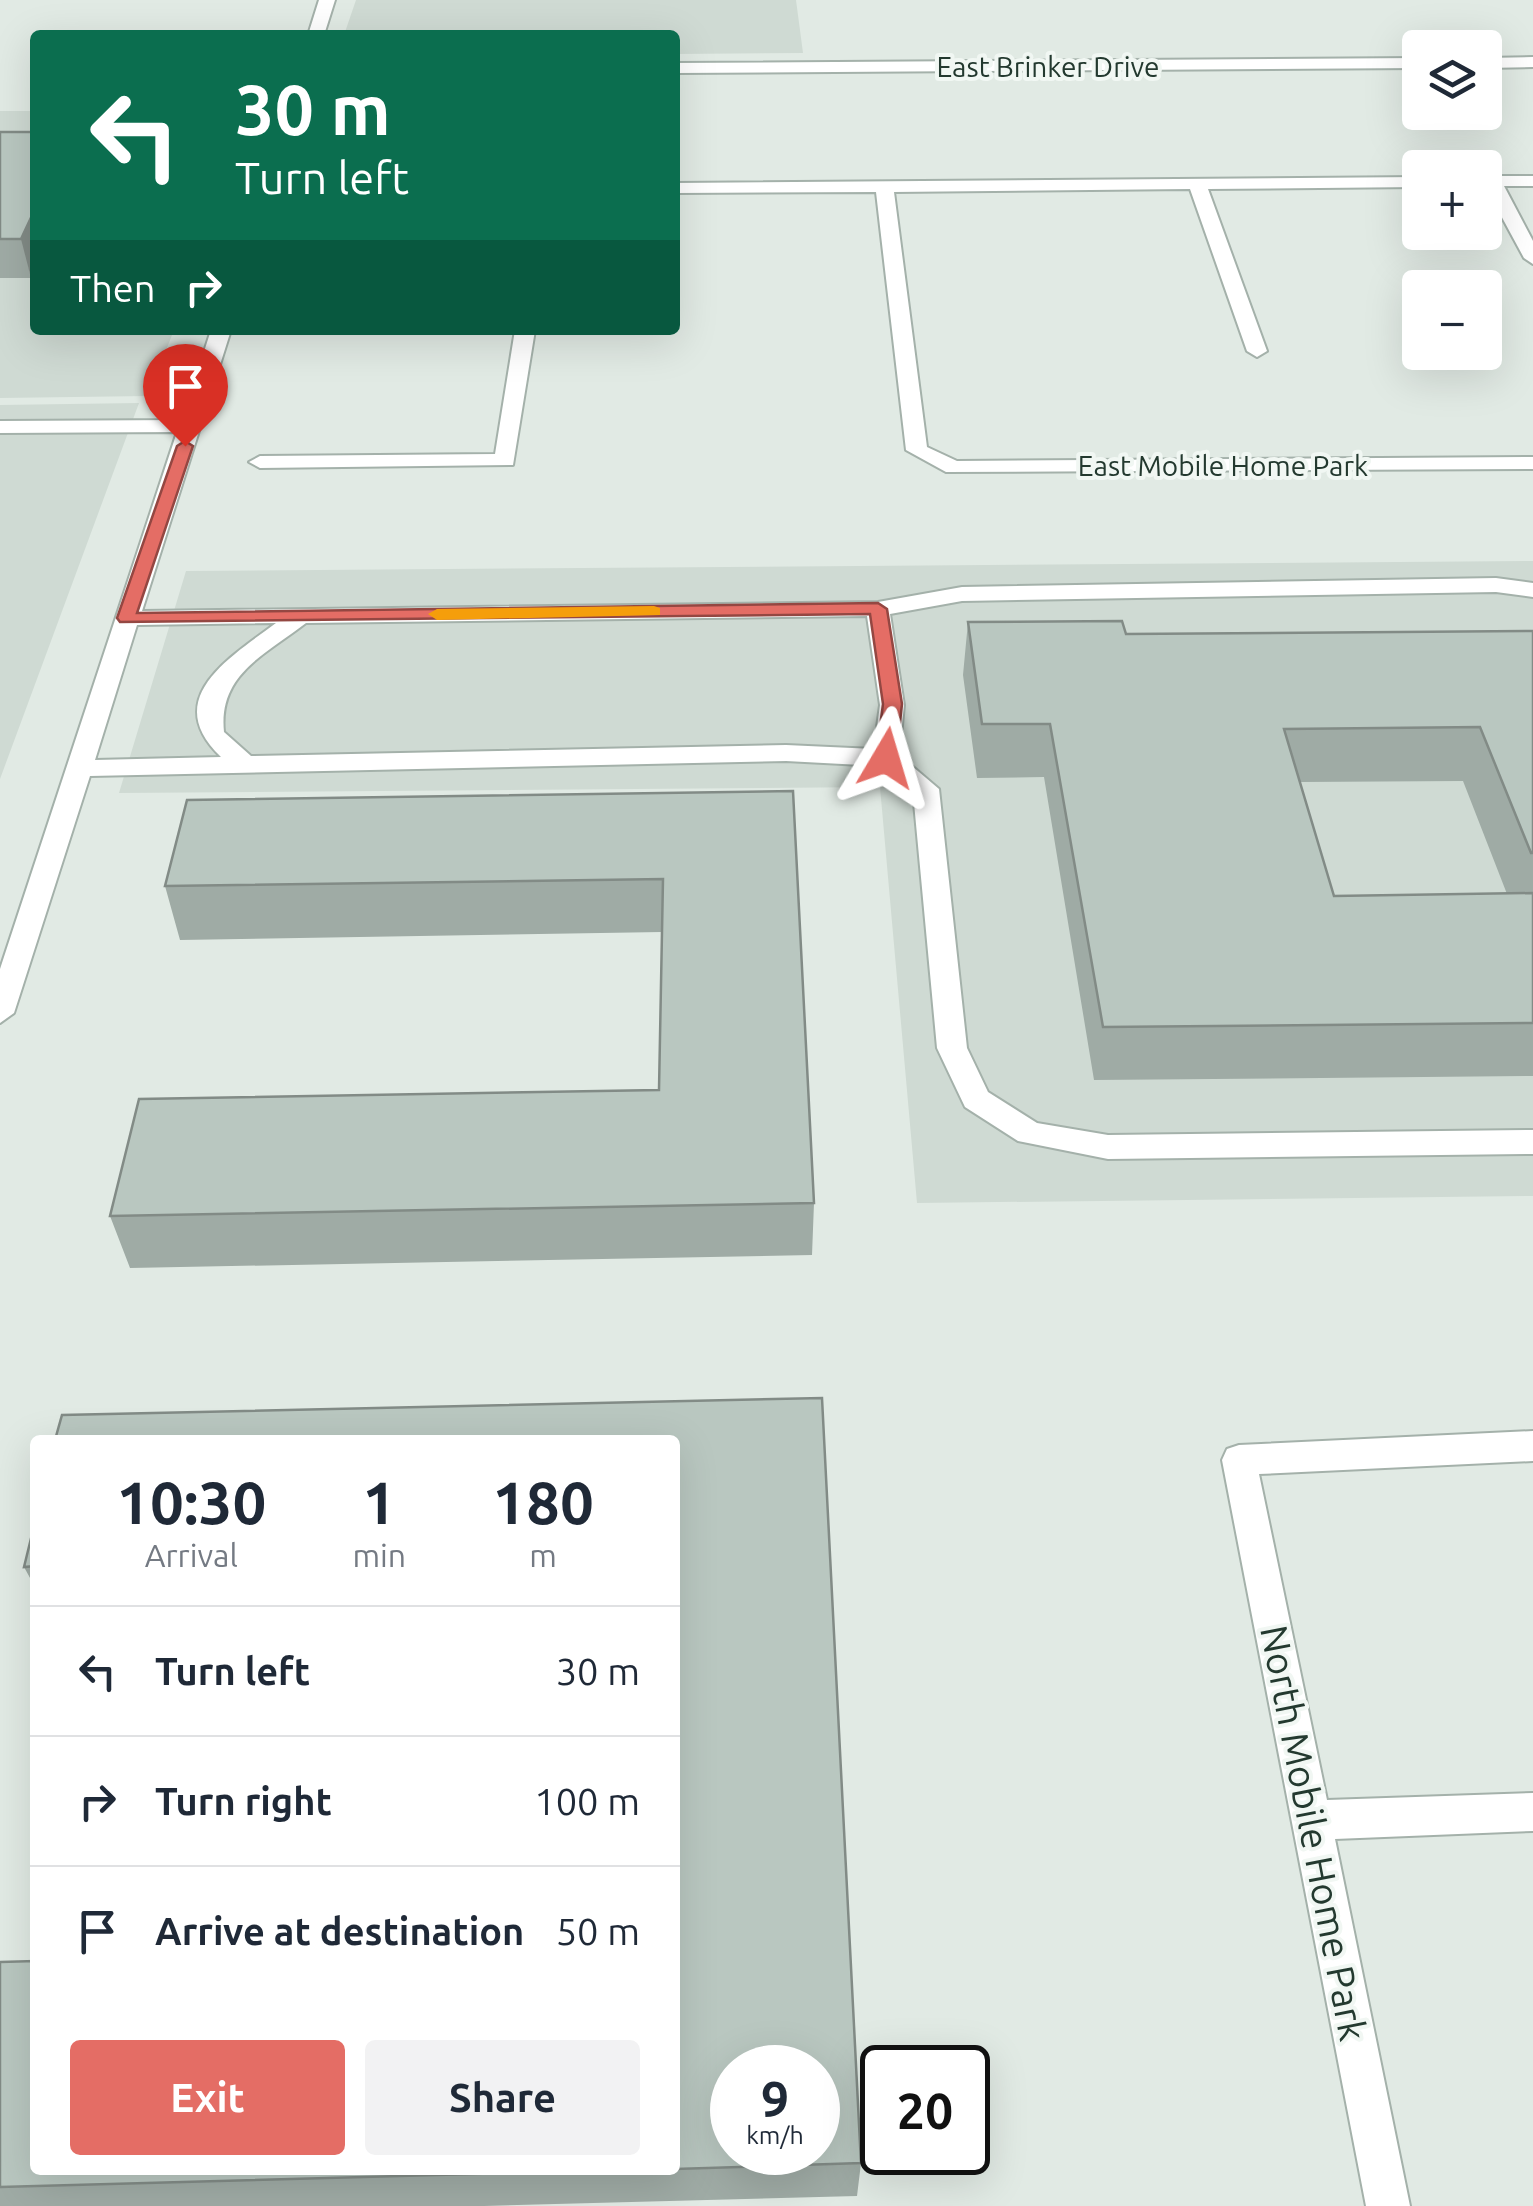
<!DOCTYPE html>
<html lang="en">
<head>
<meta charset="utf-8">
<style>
	:root { --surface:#fff; --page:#f2f2f3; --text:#1f2937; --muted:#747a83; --line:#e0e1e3; --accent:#e46d65 }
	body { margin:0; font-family:Ubuntu,sans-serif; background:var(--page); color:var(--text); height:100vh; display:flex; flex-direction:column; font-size:38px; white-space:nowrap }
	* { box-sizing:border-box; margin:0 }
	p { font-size:32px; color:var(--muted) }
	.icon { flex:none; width:55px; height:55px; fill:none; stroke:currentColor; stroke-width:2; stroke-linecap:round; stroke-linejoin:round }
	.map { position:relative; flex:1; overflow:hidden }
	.panel { position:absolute; left:30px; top:1435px; width:650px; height:740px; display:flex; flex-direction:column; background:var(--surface); border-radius:10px; box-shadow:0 10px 40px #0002 }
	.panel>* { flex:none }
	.guide { position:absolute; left:30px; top:30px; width:650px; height:305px; border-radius:10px; box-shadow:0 10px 40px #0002; background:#0b6e4f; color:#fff; overflow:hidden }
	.tools { position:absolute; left:1402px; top:30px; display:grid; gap:20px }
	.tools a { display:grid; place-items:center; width:100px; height:100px; border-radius:10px; background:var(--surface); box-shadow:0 10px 40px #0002; font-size:50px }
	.speed { position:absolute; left:710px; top:2045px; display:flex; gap:20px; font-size:50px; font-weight:700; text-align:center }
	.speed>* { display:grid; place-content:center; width:130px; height:130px; border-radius:50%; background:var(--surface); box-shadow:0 10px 40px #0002; line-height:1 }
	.speed small { font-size:25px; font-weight:400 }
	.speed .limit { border:5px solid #111; border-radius:15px; background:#fff; color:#111 }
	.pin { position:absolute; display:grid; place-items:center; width:85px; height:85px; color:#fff; margin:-102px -42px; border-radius:50% 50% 50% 0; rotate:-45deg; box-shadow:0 0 10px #0007 }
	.pin .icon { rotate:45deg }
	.me { position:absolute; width:110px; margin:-55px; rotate:7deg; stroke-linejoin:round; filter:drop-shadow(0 0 8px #0008) }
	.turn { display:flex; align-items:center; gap:35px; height:210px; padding:0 40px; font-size:45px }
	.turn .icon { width:130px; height:130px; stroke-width:2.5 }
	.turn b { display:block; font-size:70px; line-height:85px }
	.then { display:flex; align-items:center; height:95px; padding:0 40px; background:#0003; gap:20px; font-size:38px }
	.eta { display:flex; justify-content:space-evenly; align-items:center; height:170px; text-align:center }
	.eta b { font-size:60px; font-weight:600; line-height:70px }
	.primary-button { display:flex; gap:20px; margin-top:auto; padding:20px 40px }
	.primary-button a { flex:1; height:115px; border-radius:10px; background:var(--accent); color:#fff; font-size:40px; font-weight:600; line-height:115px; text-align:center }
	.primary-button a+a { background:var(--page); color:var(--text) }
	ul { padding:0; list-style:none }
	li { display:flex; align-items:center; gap:30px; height:130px; padding:0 40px; border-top:2px solid var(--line) }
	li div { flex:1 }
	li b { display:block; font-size:38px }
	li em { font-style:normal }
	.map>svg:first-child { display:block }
	.built { fill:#cfdad3 }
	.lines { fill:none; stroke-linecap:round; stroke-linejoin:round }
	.minor-casing { stroke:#a4b1aa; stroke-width:4 }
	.minor { fill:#fff; fill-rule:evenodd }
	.wall { fill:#9faba5; fill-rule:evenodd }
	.shaded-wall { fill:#828b86 }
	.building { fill:#b9c7c0; stroke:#828b86; stroke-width:2.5; fill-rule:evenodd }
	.route { fill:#e46d65; stroke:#944742; stroke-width:2.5 }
	.slow { fill:#f59e0b }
	.labels { text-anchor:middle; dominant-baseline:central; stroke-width:8; stroke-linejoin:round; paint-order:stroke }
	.far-street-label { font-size:28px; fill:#23392f; stroke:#f1f7f3 }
	.near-street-label { font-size:38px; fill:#23392f; stroke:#f1f7f3 }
</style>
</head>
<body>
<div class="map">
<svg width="1533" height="2206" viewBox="0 0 1533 2206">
	<rect width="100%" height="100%" fill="#e1eae4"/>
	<!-- built -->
	<path class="built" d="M 356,0 L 796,0 L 803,53 L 675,54 L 675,35 L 344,35 Z
		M 0,111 L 35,111 L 35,330 L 174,330 L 148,396 L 0,398 Z
		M 139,403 L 0,779 L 0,405 Z
		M 1533,561 L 1533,1196 L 917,1203 L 880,787 L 119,793 L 186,571 Z"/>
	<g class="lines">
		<defs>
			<path id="minor" d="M 319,0 L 335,0 L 324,35 L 308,35 Z
				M 1533,57 L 1533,67 L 1485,68 L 1485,58 Z
				M 1420,58 L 1420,68 L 675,73 L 675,63 Z
				M 1485,176 L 1533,176 L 1533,186 L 1504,186 L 1533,241 L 1533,264 L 1524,258 L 1485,186 Z
				M 1420,177 L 1420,187 L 1208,189 L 1267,351 L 1257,357 L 1247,351 L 1190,189 L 894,192 L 927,447 L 957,461 L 1533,457 L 1533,469 L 946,472 L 906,450 L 876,192 L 675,193 L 675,183 Z
				M 211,330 L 231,330 L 142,611 L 878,602 L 962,587 L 1496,578 L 1533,583 L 1533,597 L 1496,592 L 962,601 L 890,614 L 904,705 L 899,755 L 939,789 L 967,1048 L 988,1092 L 1037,1123 L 1108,1135 L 1533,1130 L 1533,1154 L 1108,1159 L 1018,1141 L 965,1107 L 937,1048 L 913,792 L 880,766 L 786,761 L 90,776 L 14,1013 L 0,1023 L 0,969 L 177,432 L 0,433 L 0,421 L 182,420 ZM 867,616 L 880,705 L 874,749 L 786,745 L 251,756 L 224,732 C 218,674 265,655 306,623 ZM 276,623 C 229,658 160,699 221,757 L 95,760 L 137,625 Z
				M 515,330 L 535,330 L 513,465 L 260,468 L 249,462 L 260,456 L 495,454 Z
				M 1533,1431 L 1533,1461 L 1259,1474 L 1327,1800 L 1533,1793 L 1533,1831 L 1335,1839 L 1410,2206 L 1366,2206 L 1222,1460 L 1227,1449 L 1239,1445 Z"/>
		</defs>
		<!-- minor casing -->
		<use href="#minor" class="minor-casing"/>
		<!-- minor -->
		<use href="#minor" class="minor"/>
	</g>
	<!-- wall -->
	<path class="wall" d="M 0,132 L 31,278 L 0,278 Z
		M 968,622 L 1126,634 L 1533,631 L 1533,1076 L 1094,1080 L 1044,777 L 977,778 L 963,675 ZM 1463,781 L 1507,894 L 1334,896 L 1300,782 Z
		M 793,791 L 814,1203 L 812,1255 L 130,1268 L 110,1216 L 659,1090 L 662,932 L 180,940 L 165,886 Z
		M 675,1440 L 861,2163 L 857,2196 L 484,2206 L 0,2206 L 0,1962 L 35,2170 L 675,2170 Z
		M 35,1522 L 35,1587 L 24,1567 Z"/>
	<!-- shaded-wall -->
	<path class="shaded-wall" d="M 35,209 L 35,270 L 31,278 L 21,239 Z"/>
	<!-- building -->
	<path class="building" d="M 0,132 L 35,132 L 35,209 L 21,239 L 0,239 Z
		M 1122,621 L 1126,634 L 1533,631 L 1533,853 L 1531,853 L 1480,727 L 1284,729 L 1334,896 L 1533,893 L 1533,1023 L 1103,1027 L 1050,724 L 982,724 L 968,622 Z
		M 793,791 L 814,1203 L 110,1216 L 139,1099 L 659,1090 L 663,879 L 165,886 L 187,800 Z
		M 822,1398 L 861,2163 L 675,2169 L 675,1440 L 55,1440 L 62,1415 ZM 732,2068 L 818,2068 L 818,2152 L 732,2152 Z
		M 35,1522 L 35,1566 L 24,1567 Z
		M 35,1961 L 35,2170 L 622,2170 L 0,2187 L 0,1962 Z"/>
	<!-- route -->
	<path class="route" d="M 185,441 L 193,446 L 137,613 L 878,603 L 887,609 L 902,704 L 896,758 L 886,765 L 876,758 L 883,704 L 870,614 L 120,622 L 117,618 L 177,446 Z"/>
	<!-- slow -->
	<path class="slow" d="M 654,606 L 660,608 L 660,615 L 437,620 L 428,614 L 437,609 Z"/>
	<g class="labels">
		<!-- far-street labels -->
		<g class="far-street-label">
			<text x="1048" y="66">East Brinker Drive</text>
			<text x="1223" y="465">East Mobile Home Park</text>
		</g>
		<!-- near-street labels -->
		<g class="near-street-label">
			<text transform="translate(1314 1833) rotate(79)">North Mobile Home Park</text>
		</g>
	</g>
</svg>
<div class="tools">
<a><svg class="icon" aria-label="layers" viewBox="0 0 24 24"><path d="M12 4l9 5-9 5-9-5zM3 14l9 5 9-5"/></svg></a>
<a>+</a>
<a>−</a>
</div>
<div class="speed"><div>9<small>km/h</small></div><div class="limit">20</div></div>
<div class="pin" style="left:185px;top:446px;background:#d93025"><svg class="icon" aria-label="arrive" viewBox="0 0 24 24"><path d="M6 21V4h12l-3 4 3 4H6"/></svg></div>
<svg class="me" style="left:886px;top:758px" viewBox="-20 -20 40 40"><path d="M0-17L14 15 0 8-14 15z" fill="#e46d65" stroke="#fff" stroke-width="4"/></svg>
<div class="guide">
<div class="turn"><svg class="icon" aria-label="left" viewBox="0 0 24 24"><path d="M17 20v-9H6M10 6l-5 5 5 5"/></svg><div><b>30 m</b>Turn left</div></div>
<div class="then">Then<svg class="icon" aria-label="right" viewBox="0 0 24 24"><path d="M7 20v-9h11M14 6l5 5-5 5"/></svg></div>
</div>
<section class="panel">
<div class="eta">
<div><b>10:30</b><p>Arrival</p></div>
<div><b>1</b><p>min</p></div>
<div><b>180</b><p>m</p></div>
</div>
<ul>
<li><svg class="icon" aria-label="left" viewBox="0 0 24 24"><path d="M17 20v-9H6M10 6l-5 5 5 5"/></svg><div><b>Turn left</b></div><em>30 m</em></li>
<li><svg class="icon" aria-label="right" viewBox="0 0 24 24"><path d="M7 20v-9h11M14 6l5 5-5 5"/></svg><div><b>Turn right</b></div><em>100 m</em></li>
<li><svg class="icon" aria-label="arrive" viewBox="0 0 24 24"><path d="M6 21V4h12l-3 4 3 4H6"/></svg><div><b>Arrive at destination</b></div><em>50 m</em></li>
</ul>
<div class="primary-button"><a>Exit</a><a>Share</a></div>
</section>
</div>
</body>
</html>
